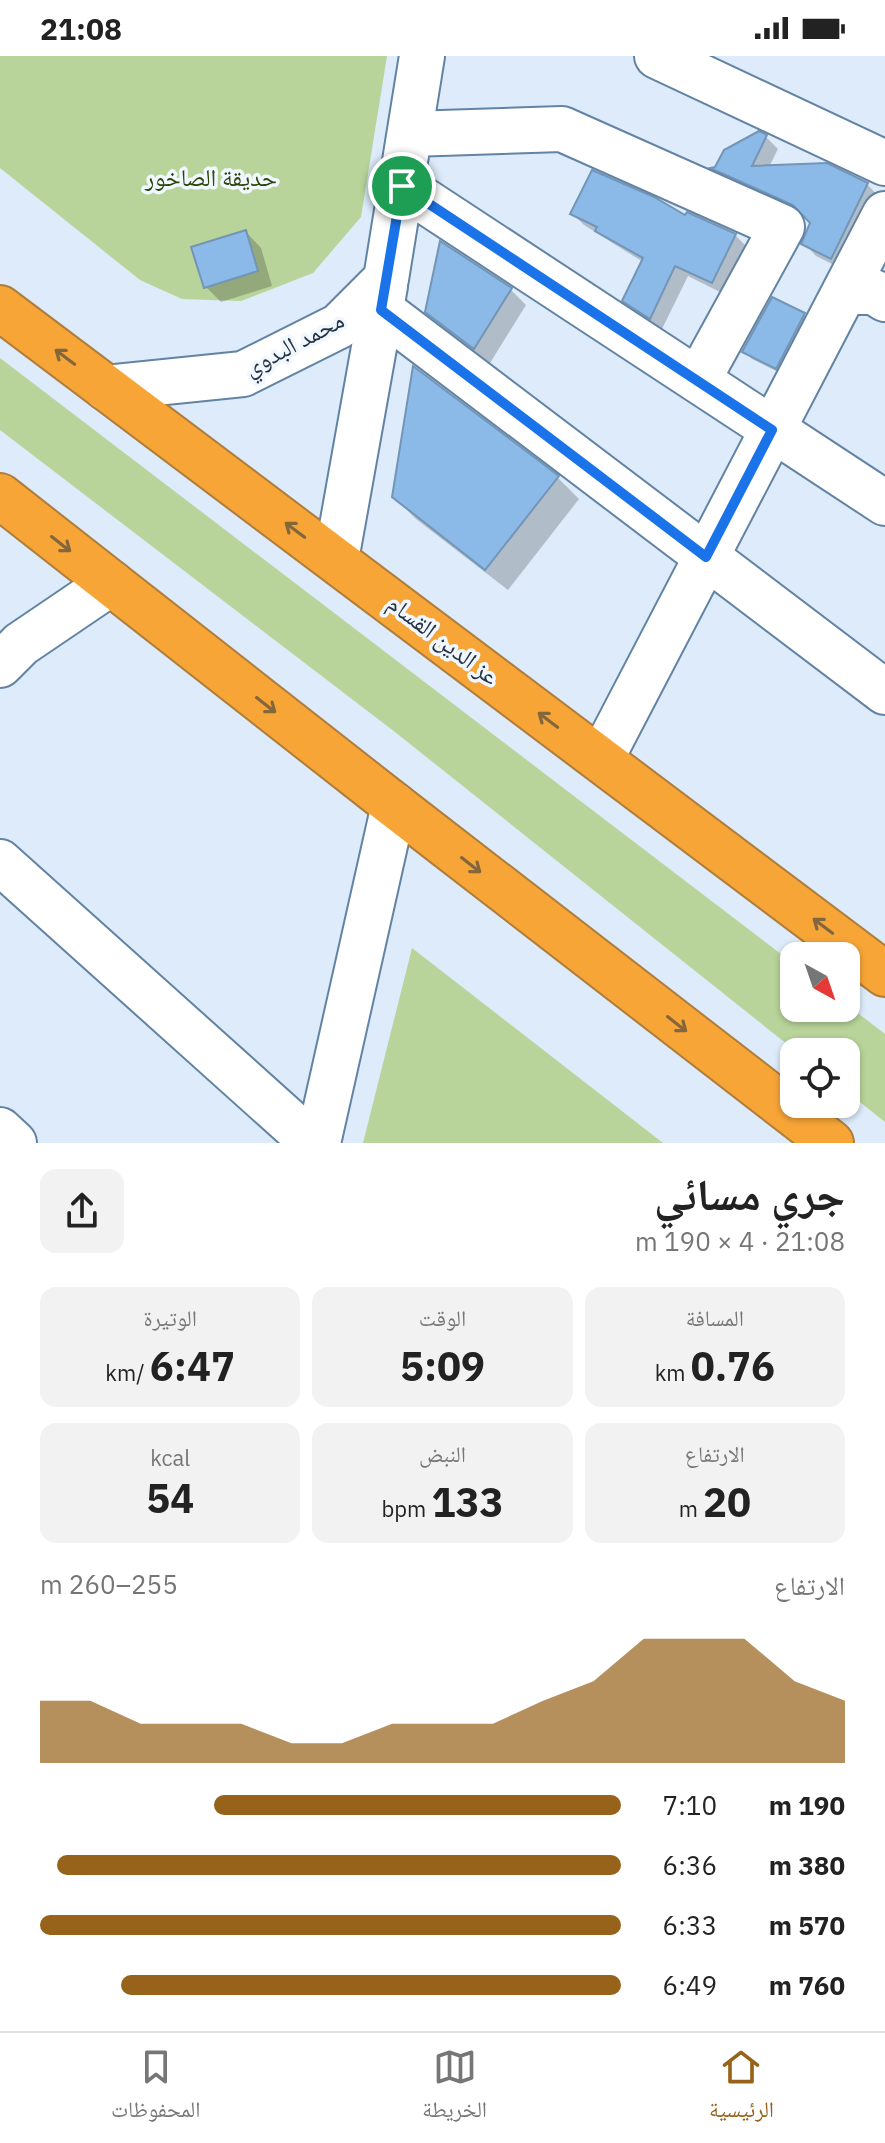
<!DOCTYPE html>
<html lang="ar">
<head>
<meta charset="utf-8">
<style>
	:root { --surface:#fff; --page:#f2f2f2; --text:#222; --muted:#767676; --line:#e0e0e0; --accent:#976219 }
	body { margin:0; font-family:"IBM Plex Sans","Noto Naskh Arabic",sans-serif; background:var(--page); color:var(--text); direction:rtl; height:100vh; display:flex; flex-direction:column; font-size:30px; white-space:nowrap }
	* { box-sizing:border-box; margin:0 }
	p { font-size:26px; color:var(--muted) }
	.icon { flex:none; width:44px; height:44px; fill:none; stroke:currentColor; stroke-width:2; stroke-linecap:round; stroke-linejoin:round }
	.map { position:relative; height:1087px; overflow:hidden; direction:ltr }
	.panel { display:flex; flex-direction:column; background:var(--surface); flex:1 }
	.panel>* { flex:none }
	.needle { width:52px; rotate:140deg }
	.buttons { position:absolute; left:780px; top:886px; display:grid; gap:16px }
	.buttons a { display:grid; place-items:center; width:80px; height:80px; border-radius:16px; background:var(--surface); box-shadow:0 2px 6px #0004; font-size:40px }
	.pin { position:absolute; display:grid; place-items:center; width:68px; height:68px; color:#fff; margin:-34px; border:4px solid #fff; border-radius:50%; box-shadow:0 2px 8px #0007 }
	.round { display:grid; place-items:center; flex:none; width:84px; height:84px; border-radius:16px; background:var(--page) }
	.head { display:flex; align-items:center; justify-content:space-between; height:136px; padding:0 40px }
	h1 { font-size:44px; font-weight:700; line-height:60px }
	.stats { display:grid; grid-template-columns:repeat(3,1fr); gap:12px; height:136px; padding:8px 40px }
	.stats div { display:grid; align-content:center; border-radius:16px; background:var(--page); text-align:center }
	.stats b { font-size:40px; font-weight:700 }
	.stats small { font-size:22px; font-weight:400 }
	.stats p { font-size:22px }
	.chart { height:224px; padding:16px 40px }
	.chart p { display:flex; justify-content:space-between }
	.chart svg { width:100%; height:144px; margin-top:8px; fill:var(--accent); opacity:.7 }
	ul { padding:0 40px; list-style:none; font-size:26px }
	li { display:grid; grid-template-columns:128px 96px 1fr; align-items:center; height:60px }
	li i { height:20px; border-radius:10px; background:var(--accent) }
	.status { display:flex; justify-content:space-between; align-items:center; height:56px; padding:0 40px; background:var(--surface); direction:ltr }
	.status svg { height:22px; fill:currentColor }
	.tabs { display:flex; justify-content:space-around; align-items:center; height:112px; border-top:2px solid var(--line); background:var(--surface); font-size:22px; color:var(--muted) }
	.tabs a { display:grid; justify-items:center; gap:4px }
	.tabs .current { color:var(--accent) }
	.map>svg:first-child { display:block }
	.green { fill:#b8d49a }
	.shadow { fill:#0003 }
	.building { fill:#8bbae9; stroke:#7395b6; stroke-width:2 }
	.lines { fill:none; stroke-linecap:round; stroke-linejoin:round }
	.minor-casing { stroke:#6283a4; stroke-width:48 }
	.highway-casing { stroke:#ae7d3b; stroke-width:48 }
	.minor { stroke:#fff; stroke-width:44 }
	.highway { stroke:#f7a537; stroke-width:44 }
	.oneway { stroke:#84663d }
	.route-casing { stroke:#fff; stroke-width:16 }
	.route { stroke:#1a73e8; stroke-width:10 }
	.labels { text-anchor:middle; stroke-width:7; stroke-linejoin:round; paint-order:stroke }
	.park-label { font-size:24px; fill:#2d4505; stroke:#f0f7ff }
	.street-label { font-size:24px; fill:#253342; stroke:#f0f7ff }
</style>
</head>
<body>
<div class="status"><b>21:08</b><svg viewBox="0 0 49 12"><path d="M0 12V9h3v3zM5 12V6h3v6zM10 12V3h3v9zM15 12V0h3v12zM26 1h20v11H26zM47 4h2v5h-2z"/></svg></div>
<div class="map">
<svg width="885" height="1087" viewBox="0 0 885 1087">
	<rect width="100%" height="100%" fill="#ddebfa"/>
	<path class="green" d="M 0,0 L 387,0 L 361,161 L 313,217 L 241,245 L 182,243 L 140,224 L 0,112 Z
		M 0,302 L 794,908 L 794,952 L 846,952 L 846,948 L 885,978 L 885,1066 L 846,1035 L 846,996 L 797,996 L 395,676 L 0,374 Z
		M 412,892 L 663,1087 L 363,1087 Z"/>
	<path class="shadow" d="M 766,81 L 778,93 L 769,111 L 867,128 L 879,141 L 844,214 L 816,200 L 804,187 L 812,167 L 805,159 L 725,124 L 715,113 Z
		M 572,157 L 686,162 L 735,179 L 747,191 L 724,238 L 688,220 L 662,273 L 637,256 L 625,244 L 643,206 L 584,169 Z
		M 246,176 L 261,192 L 272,230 L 221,246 L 206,231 Z
		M 511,234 L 526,249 L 490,307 L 443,271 L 427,256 Z
		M 804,259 L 811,266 L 784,319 L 752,303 L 744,296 Z
		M 557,421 L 579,443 L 508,534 L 416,463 L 394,441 Z"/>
	<path class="building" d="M 759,75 L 767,79 L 752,110 L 827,107 L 868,127 L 831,203 L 801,188 L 810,167 L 793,149 L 710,112 L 715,111 L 724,94 Z
		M 592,114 L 654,141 L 685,159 L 687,156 L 736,178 L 712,227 L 675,210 L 650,263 L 622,245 L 643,202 L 595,175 L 597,171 L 570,158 Z
		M 246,174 L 258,215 L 204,232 L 191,191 Z
		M 440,185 L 512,232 L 474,293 L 425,256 Z
		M 772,241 L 805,257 L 776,313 L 742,296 Z
		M 413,310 L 559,420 L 485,514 L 392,441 Z"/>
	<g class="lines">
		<g class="minor-casing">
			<path id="minor" d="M 657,0 L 885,107
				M 410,78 L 562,73 L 782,171 L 698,324
				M 402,130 L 885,447
				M 845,236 L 874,236 L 885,243
				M 381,254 L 885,636
				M 106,332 L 243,318 L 339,270 L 386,223 L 422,0
				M 336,504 L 385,230
				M 0,609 L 21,588 L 111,527
				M 601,703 L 885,158
				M 0,806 L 313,1087
				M 0,1074 L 14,1087
				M 318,1087 L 394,749"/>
		</g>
		<g class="highway-casing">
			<path id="highway" d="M 0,252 L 885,918
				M 0,440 L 394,749 L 831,1087"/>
		</g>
		<use href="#minor" class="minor"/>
		<use href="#highway" class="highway"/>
	</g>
	<defs><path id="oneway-shaft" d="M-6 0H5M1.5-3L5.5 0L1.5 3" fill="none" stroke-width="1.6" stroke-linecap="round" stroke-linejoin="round" transform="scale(2)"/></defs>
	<g class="oneway">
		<use href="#oneway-shaft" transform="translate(65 301) rotate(-143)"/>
		<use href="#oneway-shaft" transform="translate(295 474) rotate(-143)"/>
		<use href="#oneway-shaft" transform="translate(61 488) rotate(38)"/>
		<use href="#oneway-shaft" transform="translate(266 649) rotate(38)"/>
		<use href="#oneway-shaft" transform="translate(548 664) rotate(-143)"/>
		<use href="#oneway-shaft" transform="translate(471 809) rotate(38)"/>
		<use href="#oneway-shaft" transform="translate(823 870) rotate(-143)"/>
		<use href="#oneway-shaft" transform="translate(677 968) rotate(38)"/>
	</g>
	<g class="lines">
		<g class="route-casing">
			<path id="route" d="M 402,130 L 772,374 L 706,501 L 381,254 Z"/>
		</g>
		<use href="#route" class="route"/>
	</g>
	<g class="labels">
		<g class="park-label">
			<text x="211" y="130">حديقة الصاخور</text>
		</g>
		<g class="street-label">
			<text transform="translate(294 288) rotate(-28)" y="8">محمد البدوي</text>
			<text transform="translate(443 584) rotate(37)" y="8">عز الدين القسام</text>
		</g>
	</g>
</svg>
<div class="buttons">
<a><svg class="needle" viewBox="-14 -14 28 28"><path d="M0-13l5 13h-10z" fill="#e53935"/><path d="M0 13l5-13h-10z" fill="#767676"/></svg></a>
<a><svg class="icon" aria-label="locate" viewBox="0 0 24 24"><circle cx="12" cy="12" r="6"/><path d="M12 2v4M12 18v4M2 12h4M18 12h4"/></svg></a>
</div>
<div class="pin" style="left:402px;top:130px;background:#1e9e55"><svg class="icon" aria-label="arrive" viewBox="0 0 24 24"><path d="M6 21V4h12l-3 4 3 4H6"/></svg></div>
</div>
<section class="panel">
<div class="head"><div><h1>جري مسائي</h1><p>21:08 · 4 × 190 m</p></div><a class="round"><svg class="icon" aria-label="share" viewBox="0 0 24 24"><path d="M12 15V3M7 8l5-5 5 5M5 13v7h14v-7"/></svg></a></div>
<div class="stats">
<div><p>المسافة</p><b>0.76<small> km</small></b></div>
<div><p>الوقت</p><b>5:09</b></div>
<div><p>الوتيرة</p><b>6:47<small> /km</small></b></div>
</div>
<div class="stats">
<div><p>الارتفاع</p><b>20<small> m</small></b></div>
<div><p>النبض</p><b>133<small> bpm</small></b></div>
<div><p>kcal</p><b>54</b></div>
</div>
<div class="chart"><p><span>الارتفاع</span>255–260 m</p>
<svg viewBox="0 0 160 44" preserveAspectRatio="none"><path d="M0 44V25L10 25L20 32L30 32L40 32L50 38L60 38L70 32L80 32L90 32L100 25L110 19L120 6L130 6L140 6L150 19L160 25V44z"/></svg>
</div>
<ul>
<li><b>190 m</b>7:10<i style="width:70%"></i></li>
<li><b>380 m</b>6:36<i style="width:97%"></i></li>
<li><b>570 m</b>6:33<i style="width:100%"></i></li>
<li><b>760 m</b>6:49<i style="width:86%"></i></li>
</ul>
</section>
<nav class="tabs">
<a class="current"><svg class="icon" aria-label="home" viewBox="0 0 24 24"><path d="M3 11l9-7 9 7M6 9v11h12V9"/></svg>الرئيسية</a>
<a><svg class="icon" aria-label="map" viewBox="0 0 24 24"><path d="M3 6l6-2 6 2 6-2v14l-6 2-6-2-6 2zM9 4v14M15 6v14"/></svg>الخريطة</a>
<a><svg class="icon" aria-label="saved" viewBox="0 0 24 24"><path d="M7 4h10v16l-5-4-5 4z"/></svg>المحفوظات</a>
</nav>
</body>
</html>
